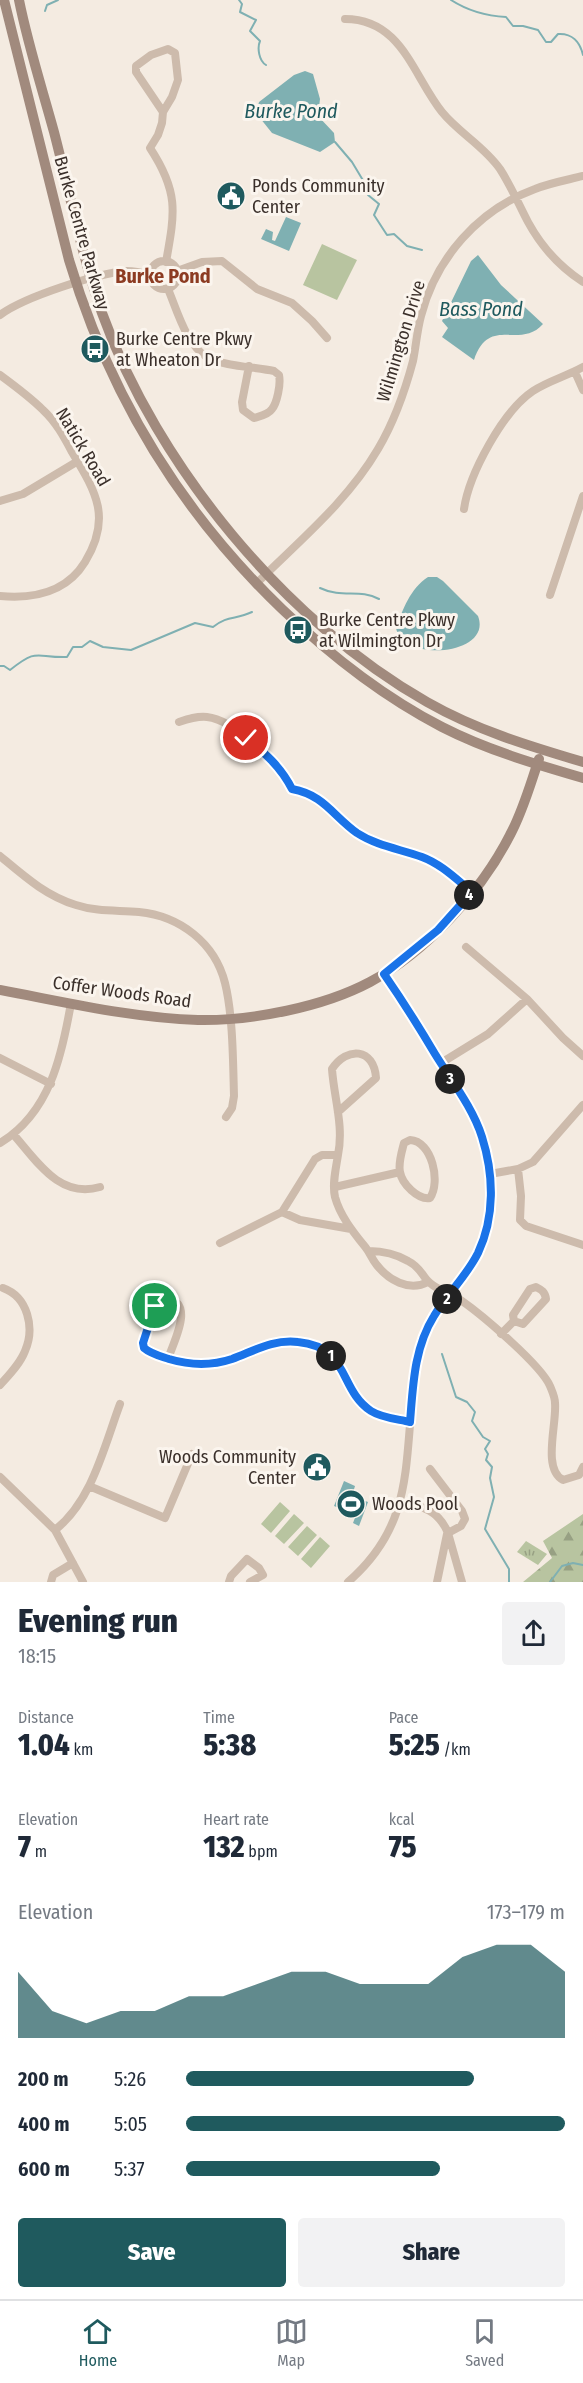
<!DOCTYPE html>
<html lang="en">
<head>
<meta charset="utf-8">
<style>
	:root { --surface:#fff; --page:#f2f2f3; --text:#1f2937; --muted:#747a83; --line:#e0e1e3; --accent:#1f5a5e }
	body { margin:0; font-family:"Fira Sans Condensed",sans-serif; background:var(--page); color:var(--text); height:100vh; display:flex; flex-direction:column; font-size:22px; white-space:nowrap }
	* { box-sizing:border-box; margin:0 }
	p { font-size:20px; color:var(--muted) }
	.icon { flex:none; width:33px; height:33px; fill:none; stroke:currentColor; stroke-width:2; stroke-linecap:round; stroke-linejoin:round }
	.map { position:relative; height:1582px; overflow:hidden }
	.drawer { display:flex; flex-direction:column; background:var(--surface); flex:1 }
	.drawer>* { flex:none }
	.pin { position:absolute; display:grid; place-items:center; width:51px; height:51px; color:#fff; margin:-26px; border:3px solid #fff; border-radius:50%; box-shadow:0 2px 6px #0007 }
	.km { position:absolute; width:30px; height:30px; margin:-15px; border-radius:50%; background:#222; color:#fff; font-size:16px; line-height:30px; text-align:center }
	.round { display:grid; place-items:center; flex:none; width:63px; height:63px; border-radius:6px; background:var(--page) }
	.summary { display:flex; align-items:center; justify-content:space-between; height:102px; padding:0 18px }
	h1 { font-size:33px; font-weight:800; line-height:45px }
	.metrics { display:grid; grid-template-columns:repeat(3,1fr); gap:9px; height:102px; padding:6px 18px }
	.metrics div { display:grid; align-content:center }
	.metrics b { font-size:30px; font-weight:800 }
	.metrics small { font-size:16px; font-weight:400 }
	.metrics p { font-size:16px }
	.chart { height:168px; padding:12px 18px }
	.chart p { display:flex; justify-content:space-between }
	.chart svg { width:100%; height:108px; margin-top:6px; fill:var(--accent); opacity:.7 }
	.cta { display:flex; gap:12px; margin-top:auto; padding:12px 18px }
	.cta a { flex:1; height:69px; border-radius:6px; background:var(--accent); color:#fff; font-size:24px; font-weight:800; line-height:69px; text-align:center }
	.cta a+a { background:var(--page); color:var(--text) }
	ul { padding:0 18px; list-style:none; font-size:20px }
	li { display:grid; grid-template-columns:96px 72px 1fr; align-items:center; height:45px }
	li i { height:15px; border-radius:8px; background:var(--accent) }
	.tab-bar { display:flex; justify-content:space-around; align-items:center; height:84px; border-top:2px solid var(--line); background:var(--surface); font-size:16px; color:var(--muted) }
	.tab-bar a { display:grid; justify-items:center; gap:3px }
	.tab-bar .active { color:var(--accent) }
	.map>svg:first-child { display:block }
	.forest { fill:url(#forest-firs) }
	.park { fill:url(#park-tufts) }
	.garden { fill:#b8c4a0 }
	.water { fill:#7fb0b2 }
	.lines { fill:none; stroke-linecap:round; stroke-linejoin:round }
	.stream { stroke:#7fb0b2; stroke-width:2 }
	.street { stroke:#cdbbac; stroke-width:8 }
	.secondary { stroke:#a18a7d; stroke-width:10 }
	.route-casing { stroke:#fff; stroke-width:12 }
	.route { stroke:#1a73e8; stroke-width:8 }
	.labels { text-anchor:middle; stroke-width:6; stroke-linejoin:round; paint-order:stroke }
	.poi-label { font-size:18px; fill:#3b302b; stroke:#fbf5ee; text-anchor:start }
	.street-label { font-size:18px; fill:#3b302b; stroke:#fbf5ee }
	.water-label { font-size:20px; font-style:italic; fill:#1f5a5e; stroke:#fbf5ee }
	.neighbourhood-label { font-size:20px; font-weight:bold; fill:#8c3b22; stroke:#fbf5ee }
</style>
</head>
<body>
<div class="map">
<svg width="583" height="1582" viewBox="0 0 583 1582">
	<defs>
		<pattern id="forest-firs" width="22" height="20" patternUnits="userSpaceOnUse" patternTransform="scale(1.5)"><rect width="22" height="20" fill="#b8c4a0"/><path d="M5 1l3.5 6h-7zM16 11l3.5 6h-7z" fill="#97a083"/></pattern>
		<pattern id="park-tufts" width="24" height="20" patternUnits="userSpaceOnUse" patternTransform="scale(1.5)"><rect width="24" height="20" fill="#b8c4a0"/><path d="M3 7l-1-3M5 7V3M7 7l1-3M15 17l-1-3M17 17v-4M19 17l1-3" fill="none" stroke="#97a083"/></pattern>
	</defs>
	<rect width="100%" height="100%" fill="#f4ebe1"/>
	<path class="forest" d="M 583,1514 L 583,1582 L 523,1582 L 552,1558 L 543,1541 Z"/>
	<path class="park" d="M 526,1541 L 547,1554 L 538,1565 L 517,1552 Z"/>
	<path class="garden" d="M 322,244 L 357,260 L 337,300 L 303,285 Z
		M 280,1502 L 290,1511 L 271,1533 L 261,1524 Z
		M 294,1514 L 304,1523 L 284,1544 L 275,1536 Z
		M 307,1526 L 317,1535 L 298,1556 L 288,1547 Z
		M 320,1537 L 330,1546 L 311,1568 L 301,1559 Z"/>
	<path class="water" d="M 305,71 L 313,74 L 320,99 L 318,116 L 334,133 L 335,142 L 320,152 L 272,133 L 256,113 L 259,102 L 294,75 Z
		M 286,217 L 301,223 L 289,251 L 261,239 L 266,229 L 273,232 L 272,240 L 275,241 Z
		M 478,255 L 501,285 L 543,324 C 520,350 489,315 474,360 L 442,337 L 448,328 L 442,321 L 471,261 Z
		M 428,577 L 437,577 L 443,581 L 478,616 C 493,655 403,663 396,628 C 403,609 410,589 428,577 Z
		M 344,1481 L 355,1486 L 352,1496 L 368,1502 L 359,1526 L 353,1523 L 356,1515 L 334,1506 Z"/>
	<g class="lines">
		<path class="stream" d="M 239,0 L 242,4 L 240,12 L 256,20 L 250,31 L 260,41 C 257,48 259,61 266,65
			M 451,0 C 468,11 486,16 506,17 L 513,26 L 523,26 L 538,30 L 546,42 L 551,42 L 558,34 C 572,33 580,42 583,55
			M 45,11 L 47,5 L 58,0
			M 335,142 L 352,162 L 364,182 L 368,195 L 379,204 L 374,215 L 387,235 L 394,234 L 407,246 L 422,250
			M 320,588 C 343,599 359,588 379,599
			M 0,666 L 4,666 L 10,670 C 39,647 35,658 67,657 L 73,647 L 82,647 L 90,641 L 103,647 L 131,650 L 195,623 L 213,627 C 228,615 235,620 252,612
			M 442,1354 L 456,1397 L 467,1402 L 475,1412 L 472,1421 L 483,1437 L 490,1441 L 485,1449 L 488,1454 L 486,1460 L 492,1467 L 490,1478 L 494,1497 L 485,1529 L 509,1569 L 509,1582
			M 550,1582 L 562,1566 L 573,1563 L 583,1565"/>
		<path class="street" d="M 345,19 C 402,19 413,76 442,112 C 459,133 484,146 500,169 C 511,186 519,205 528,222 C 541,246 560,267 583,282
			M 163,112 L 136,72 L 136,66 L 151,55 L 168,49 L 175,53 L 178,80 L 172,97 L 163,112 L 162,123 L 158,135 L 150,148 C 179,192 175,212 166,262
			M150 275a14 14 0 1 1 28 0a14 14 0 1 1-28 0Z
			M 177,271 L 202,262 L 222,261 L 257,289 L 292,303 L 312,321 L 327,338
			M 168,289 C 177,310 186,345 208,358 C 224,366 255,367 274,371 L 279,375 C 281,384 277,403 272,409 C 268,415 260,416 254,418 L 243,410 L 242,402 L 249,366
			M 0,315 C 24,297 98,273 127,271 C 135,271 143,273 150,275
			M 575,372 L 583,390
			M 0,375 C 15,386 30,397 43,410 C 56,422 64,437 72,452 C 96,492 112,518 85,562 C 66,593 33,599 0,596
			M 0,501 L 23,494 L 78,461
			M 464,509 C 469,474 503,411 533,391 C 548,381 567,376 583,367
			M 256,584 C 299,541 347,502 378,449 C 394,422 405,391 413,361 C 416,346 417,331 421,316 C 436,258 478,210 535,189 C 550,183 567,180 583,176
			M 550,595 L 583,496
			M 179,722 C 188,719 197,716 207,717 C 235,720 280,765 292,789 C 324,795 331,815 357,833 C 377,846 400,849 422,857 C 441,864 457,879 472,892
			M 0,856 C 24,876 46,896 76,905 C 97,912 118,910 139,912 C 180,916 215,943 225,983 C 233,1015 233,1062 234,1096 L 232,1108 L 226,1117
			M 466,947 L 527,999 L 563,1038 L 583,1056
			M 0,1058 L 51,1084
			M 441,1063 L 488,1034 L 527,999
			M 13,1134 C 37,1161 59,1199 100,1187
			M 410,1140 C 432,1141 441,1182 430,1198 C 418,1200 402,1184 400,1172 C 398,1163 402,1151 404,1143 Z
			M 0,1143 C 50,1113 62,1055 71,1003
			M 338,1155 C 344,1126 334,1098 332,1069 C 347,1046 374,1048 376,1078 L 338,1112
			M 518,1169 L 521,1196 L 520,1220 L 526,1226 L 583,1245
			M 490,1174 L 518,1169 L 533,1162 L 583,1105
			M 335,1187 L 400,1172
			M 282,1212 L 315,1159 L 322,1155 L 338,1155 C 336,1168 332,1184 335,1197 C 340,1216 354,1233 366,1248 C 370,1253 372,1259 376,1264 C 388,1280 409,1292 428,1282
			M 220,1243 L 282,1212 L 300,1220 L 351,1229
			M 369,1251 C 383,1251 396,1254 408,1261 C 422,1268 422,1277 430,1283 C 439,1291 452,1294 462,1301 C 482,1315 541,1365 550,1386 C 552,1391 555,1397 555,1403 C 557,1424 542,1469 563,1480 L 579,1475 L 583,1467
			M 501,1334 L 514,1321 L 513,1315 L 530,1289 L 536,1287 C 542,1290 545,1292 546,1299 L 523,1324 L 514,1321
			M 168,1359 C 174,1340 196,1302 165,1298 C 152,1306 142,1333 144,1348 C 151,1354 160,1356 169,1359 C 190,1365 211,1366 232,1359 C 254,1351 273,1339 298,1342 C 350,1347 338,1389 371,1411 C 382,1418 397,1419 410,1422
			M 0,1385 C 9,1375 20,1364 25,1351 C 35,1328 28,1297 3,1288
			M 0,1477 L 55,1530 L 83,1582
			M 89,1486 L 165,1518 L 192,1454
			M 401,1502 C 423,1506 439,1511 448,1533 L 461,1526 L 465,1519 L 462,1511 L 430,1469
			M 55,1530 C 92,1501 104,1447 120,1404
			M 448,1533 L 462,1582
			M 51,1582 L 53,1575 L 73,1563
			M 229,1582 L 231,1576 L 247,1559 L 259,1568 L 263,1575 L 250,1582
			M 348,1582 C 409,1529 405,1475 412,1401 C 414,1382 415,1364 420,1347 C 436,1297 479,1274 489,1216 C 495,1182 486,1145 472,1115 L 384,974
			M 437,1582 L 447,1534"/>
		<path class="secondary" d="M 4,0 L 69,260 C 109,394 181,512 282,609 C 331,656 382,696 442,727 C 487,750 535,764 583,778
			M 19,0 C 28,45 42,88 54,132 C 70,193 81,254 102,313 C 157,466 286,622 427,702 C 476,730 529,746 583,762
			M 0,990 C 65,1002 132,1018 198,1020 C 252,1021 323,1007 370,982 C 426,952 481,892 510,835 C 523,811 530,785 539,759"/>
	</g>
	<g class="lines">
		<g class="route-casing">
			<path id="route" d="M 155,1306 L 143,1343 L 144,1348 C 151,1354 160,1356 169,1359 C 189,1365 211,1366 232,1359 C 254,1351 273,1339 298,1342 C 350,1347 338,1389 371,1411 C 382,1418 397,1419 410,1422 C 413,1386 414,1348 434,1316 C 447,1294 466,1277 478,1253 C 495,1217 494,1175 482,1137 C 473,1108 451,1080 435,1054 C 419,1027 402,1000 384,974 L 438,930 L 472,892 C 456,879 441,864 422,857 C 400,849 377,846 357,833 C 332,815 324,795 292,789 C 281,767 265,753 246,738"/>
		</g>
		<use href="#route" class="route"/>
	</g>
	<defs>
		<g id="civic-disc" transform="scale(1.5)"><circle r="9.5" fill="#1f5a5e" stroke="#fbf5ee"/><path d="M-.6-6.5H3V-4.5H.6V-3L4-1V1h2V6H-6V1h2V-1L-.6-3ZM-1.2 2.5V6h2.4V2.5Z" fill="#fff"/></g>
		<g id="bus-disc" transform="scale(1.5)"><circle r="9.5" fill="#1f5a5e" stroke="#fbf5ee"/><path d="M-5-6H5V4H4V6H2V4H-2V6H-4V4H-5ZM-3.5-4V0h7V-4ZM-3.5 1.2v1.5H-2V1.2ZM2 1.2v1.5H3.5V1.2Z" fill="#fff"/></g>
		<g id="stadium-disc" transform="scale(1.5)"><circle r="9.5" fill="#1f5a5e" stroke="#fbf5ee"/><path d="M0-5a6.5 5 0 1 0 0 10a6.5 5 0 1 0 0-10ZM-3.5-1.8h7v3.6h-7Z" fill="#fff"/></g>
	</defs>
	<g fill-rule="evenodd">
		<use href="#civic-disc" x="231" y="196"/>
		<use href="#bus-disc" x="95" y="349"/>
		<use href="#bus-disc" x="298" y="630"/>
		<use href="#civic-disc" x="317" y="1467"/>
		<use href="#stadium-disc" x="351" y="1504"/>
	</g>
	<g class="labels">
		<g class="poi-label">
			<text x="252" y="192">Ponds Community<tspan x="252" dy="21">Center</tspan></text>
			<text x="116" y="345">Burke Centre Pkwy<tspan x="116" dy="21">at Wheaton Dr</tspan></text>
			<text x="319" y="626">Burke Centre Pkwy<tspan x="319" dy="21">at Wilmington Dr</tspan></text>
			<text x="296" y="1463" text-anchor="end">Woods Community<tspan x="296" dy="21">Center</tspan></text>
			<text x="372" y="1510">Woods Pool</text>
		</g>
		<g class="street-label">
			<text transform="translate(82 233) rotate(74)" y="6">Burke Centre Parkway</text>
			<text transform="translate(401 341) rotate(-73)" y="6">Wilmington Drive</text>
			<text transform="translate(83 447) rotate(59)" y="6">Natick Road</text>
			<text transform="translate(122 992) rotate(8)" y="6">Coffer Woods Road</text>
		</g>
		<g class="water-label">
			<text x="291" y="118">Burke Pond</text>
			<text x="481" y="316">Bass Pond</text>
		</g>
		<g class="neighbourhood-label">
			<text x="163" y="283">Burke Pond</text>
		</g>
	</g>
</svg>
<div class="pin" style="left:155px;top:1306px;background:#1e9e55"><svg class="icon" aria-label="arrive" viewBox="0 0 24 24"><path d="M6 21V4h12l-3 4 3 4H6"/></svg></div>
<div class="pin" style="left:246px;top:738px;background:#d93025"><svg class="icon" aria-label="check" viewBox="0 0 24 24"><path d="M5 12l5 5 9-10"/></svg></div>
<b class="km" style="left:331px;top:1356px">1</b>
<b class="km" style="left:447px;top:1299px">2</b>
<b class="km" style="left:450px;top:1079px">3</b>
<b class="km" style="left:469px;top:895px">4</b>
</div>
<section class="drawer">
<div class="summary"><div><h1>Evening run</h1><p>18:15</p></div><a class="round"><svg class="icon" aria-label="share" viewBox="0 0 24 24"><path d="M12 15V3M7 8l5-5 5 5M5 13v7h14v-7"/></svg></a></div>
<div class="metrics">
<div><p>Distance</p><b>1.04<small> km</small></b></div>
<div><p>Time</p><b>5:38</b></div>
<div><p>Pace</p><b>5:25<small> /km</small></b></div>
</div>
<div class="metrics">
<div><p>Elevation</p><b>7<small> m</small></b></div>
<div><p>Heart rate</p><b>132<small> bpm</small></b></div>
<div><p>kcal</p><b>75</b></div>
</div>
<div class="chart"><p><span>Elevation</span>173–179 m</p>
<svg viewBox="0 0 160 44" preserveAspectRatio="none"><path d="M0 44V17L10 33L20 38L30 33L40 33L50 27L60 27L70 22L80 17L90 17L100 22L110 22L120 22L130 11L140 6L150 6L160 17V44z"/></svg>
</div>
<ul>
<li><b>200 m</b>5:26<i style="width:76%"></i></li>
<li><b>400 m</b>5:05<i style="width:100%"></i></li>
<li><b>600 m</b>5:37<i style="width:67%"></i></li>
</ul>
<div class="cta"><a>Save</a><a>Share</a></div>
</section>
<nav class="tab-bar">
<a class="active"><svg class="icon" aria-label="home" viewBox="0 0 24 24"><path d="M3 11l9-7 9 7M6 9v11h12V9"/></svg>Home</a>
<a><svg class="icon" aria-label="map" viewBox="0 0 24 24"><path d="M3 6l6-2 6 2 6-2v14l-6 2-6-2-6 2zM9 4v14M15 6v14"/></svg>Map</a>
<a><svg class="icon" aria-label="saved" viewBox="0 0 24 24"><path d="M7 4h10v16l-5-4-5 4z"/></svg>Saved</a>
</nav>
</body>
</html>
